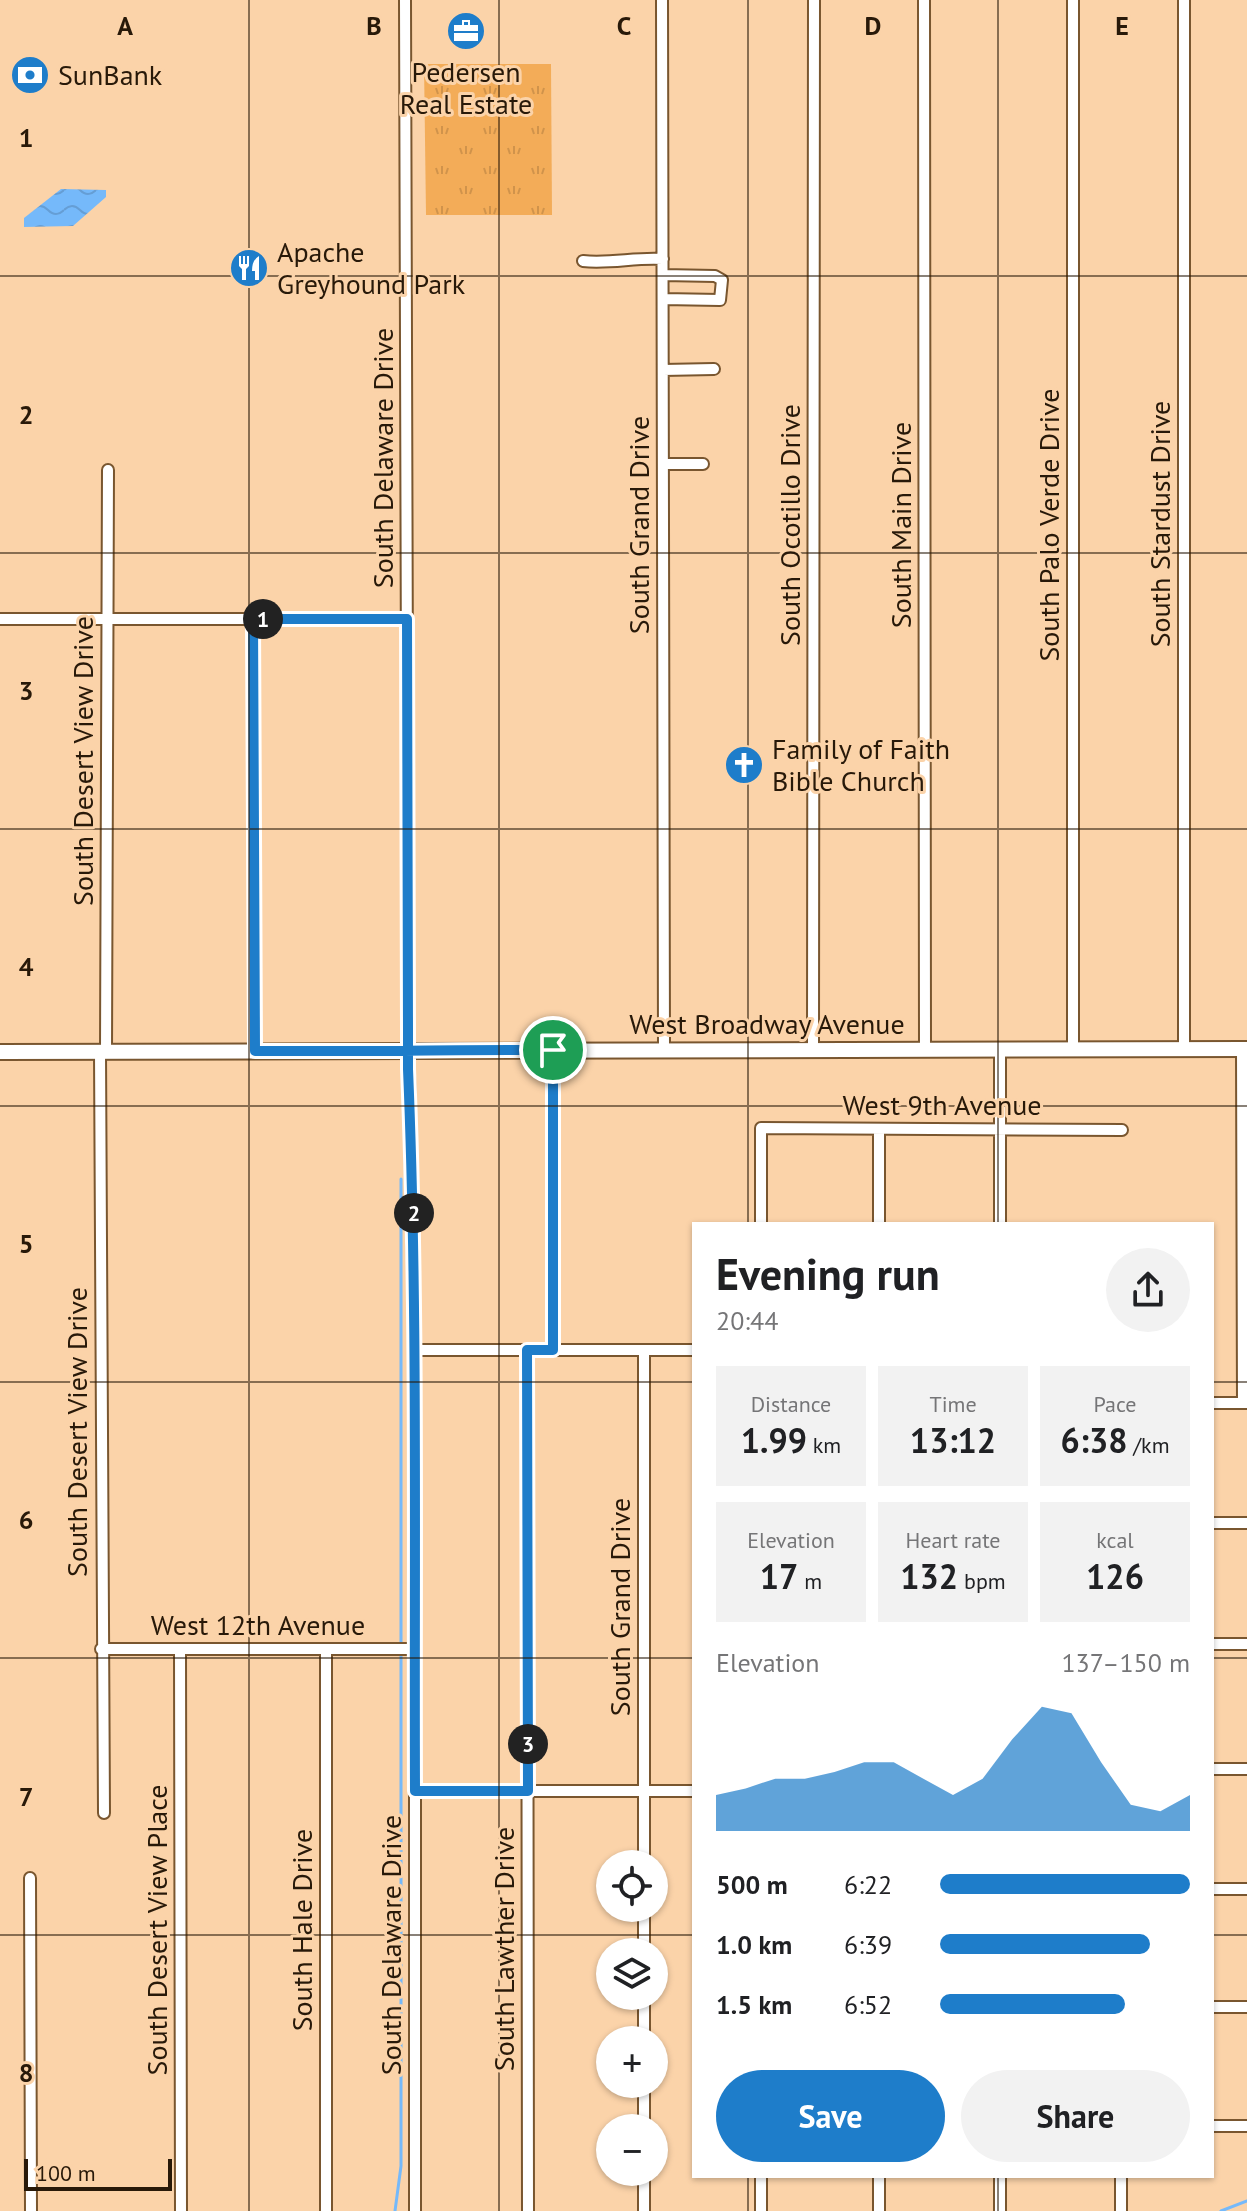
<!DOCTYPE html>
<html lang="en">
<head>
<meta charset="utf-8">
<style>
	:root { --surface:#fff; --page:#f2f2f2; --text:#202124; --muted:#757577; --accent:#1e7dca }
	body { margin:0; font-family:"PT Sans",sans-serif; background:var(--page); color:var(--text); height:100vh; display:flex; flex-direction:column; font-size:30px; white-space:nowrap }
	* { box-sizing:border-box; margin:0 }
	p { font-size:26px; color:var(--muted) }
	.icon { flex:none; width:44px; height:44px; fill:none; stroke:currentColor; stroke-width:2; stroke-linecap:round; stroke-linejoin:round }
	.map { position:relative; flex:1; overflow:hidden }
	.sheet { position:absolute; left:692px; top:1222px; width:522px; height:956px; display:flex; flex-direction:column; background:var(--surface); border-radius:0px; box-shadow:0 2px 6px #0004 }
	.sheet>* { flex:none }
	.tools { position:absolute; left:596px; top:1850px; display:grid; gap:16px }
	.tools a { display:grid; place-items:center; width:72px; height:72px; border-radius:50%; background:var(--surface); box-shadow:0 2px 6px #0004; font-size:40px }
	.scale { position:absolute; left:24px; bottom:20px; width:148px; box-sizing:border-box; padding-left:8px; border:4px solid #281909; border-top:0; font-size:22px; line-height:28px; white-space:nowrap; color:#281909; -webkit-text-stroke:6px #fbd3a9; paint-order:stroke }
	.pin { position:absolute; display:grid; place-items:center; width:68px; height:68px; color:#fff; margin:-34px; border:4px solid #fff; border-radius:50%; box-shadow:0 2px 8px #0007 }
	.km { position:absolute; width:40px; height:40px; margin:-20px; border-radius:50%; background:#222; color:#fff; font-size:22px; line-height:40px; text-align:center }
	.round { display:grid; place-items:center; flex:none; width:84px; height:84px; border-radius:42px; background:var(--page) }
	.summary { display:flex; align-items:center; justify-content:space-between; height:136px; padding:0 24px }
	h1 { font-size:44px; font-weight:600; line-height:60px }
	.metrics { display:grid; grid-template-columns:repeat(3,1fr); gap:12px; height:136px; padding:8px 24px }
	.metrics div { display:grid; align-content:center; border-radius:0px; background:var(--page); text-align:center }
	.metrics b { font-size:34px; font-weight:600 }
	.metrics small { font-size:22px; font-weight:400 }
	.metrics p { font-size:22px }
	.chart { height:224px; padding:16px 24px }
	.chart p { display:flex; justify-content:space-between }
	.chart svg { width:100%; height:144px; margin-top:8px; fill:var(--accent); opacity:.7 }
	.cta { display:flex; gap:16px; margin-top:auto; padding:16px 24px }
	.cta a { flex:1; height:92px; border-radius:48px; background:var(--accent); color:#fff; font-size:32px; font-weight:600; line-height:92px; text-align:center }
	.cta a+a { background:var(--page); color:var(--text) }
	ul { padding:0 24px; list-style:none; font-size:26px }
	li { display:grid; grid-template-columns:128px 96px 1fr; align-items:center; height:60px }
	li i { height:20px; border-radius:10px; background:var(--accent) }
	.map>svg:first-child { display:block }
	.grass { fill:url(#grass-tufts) }
	.water { fill:url(#water-waves) }
	.lines { fill:none; stroke-linecap:round; stroke-linejoin:round }
	.stream { stroke:#75b9fa; stroke-width:3 }
	.street-casing { stroke:#79562f; stroke-width:14 }
	.secondary-casing { stroke:#79562f; stroke-width:18 }
	.street { stroke:#fff; stroke-width:10 }
	.secondary { stroke:#fff; stroke-width:14 }
	.route-casing { stroke:#fff; stroke-width:16 }
	.route { stroke:#1e7dca; stroke-width:10 }
	.grid { fill:none; stroke:#281909; stroke-width:2; stroke-opacity:0.55 }
	.labels { text-anchor:middle; stroke-width:6; stroke-linejoin:round; paint-order:stroke }
	.poi-label { font-size:28px; fill:#281909; stroke:#fbd3a9; text-anchor:start }
	.street-label { font-size:28px; fill:#281909; stroke:#fbd3a9 }
	.grid-label { font-size:26px; text-anchor:middle; font-weight:bold; fill:#281909; stroke:#fbd3a9; stroke-width:6; stroke-linejoin:round; paint-order:stroke }
</style>
</head>
<body>
<div class="map">
<svg width="1247" height="2211" viewBox="0 0 1247 2211">
	<defs>
		<pattern id="grass-tufts" width="24" height="20" patternUnits="userSpaceOnUse" patternTransform="scale(2)"><rect width="24" height="20" fill="#f3ac58"/><path d="M3 7l-1-3M5 7V3M7 7l1-3M15 17l-1-3M17 17v-4M19 17l1-3" fill="none" stroke="#d0934b"/></pattern>
		<pattern id="water-waves" width="16" height="10" patternUnits="userSpaceOnUse" patternTransform="scale(2)"><rect width="16" height="10" fill="#75b9fa"/><path d="M0 5q4-4 8 0t8 0" fill="none" stroke="#659ed5"/></pattern>
	</defs>
	<rect width="100%" height="100%" fill="#fbd3a9"/>
	<path class="grass" d="M 424,64 L 551,64 L 552,215 L 426,215 Z"/>
	<path class="water" d="M 61,189 L 106,190 L 106,197 L 73,226 L 24,227 L 24,218 Z"/>
	<g class="lines">
		<path class="stream" d="M 395,2211 L 401,2166 L 401,1179
			M 1221,2211 L 1247,2201"/>
		<g class="street-casing">
			<path id="street" d="M 405,0 L 408,1030 L 415,1350 L 415,2211
				M 662,0 L 664,1050
				M 924,0 L 925,1050
				M 1073,0 L 1073,1049
				M 583,261 C 610,264 636,257 663,259
				M 663,299 L 720,300 L 722,280 L 715,276 L 663,275
				M 663,370 L 714,369
				M 663,464 L 703,464
				M 0,619 L 407,619
				M 253,619 L 255,1051
				M 1000,1049 L 1000,1224
				M 1184,1049 L 1184,0
				M 1242,1049 L 1243,1403
				M 553,1050 L 553,1350
				M 813,1050 L 814,0
				M 100,1052 L 104,1813
				M 106,1052 L 108,470
				M 879,1129 L 879,1224
				M 761,1224 L 761,1128 L 1122,1130
				M 415,1350 L 694,1350
				M 527,1350 L 528,2211
				M 644,1350 L 644,1864
				M 1212,1403 L 1247,1403
				M 1212,1523 L 1247,1523
				M 1212,1644 L 1247,1644
				M 101,1649 L 414,1649
				M 180,1649 L 181,2211
				M 1212,1769 L 1247,1769
				M 415,1791 L 694,1791
				M 30,1878 L 31,2211
				M 1212,1889 L 1247,1889
				M 644,1908 L 644,1952
				M 644,1996 L 644,2040
				M 1212,2007 L 1247,2007
				M 644,2084 L 644,2128
				M 1212,2126 L 1247,2126
				M 644,2172 L 644,2211
				M 879,2176 L 879,2211
				M 326,2211 L 326,1649
				M 761,2211 L 761,2176
				M 1000,2211 L 1000,2176
				M 1121,2211 L 1121,2176"/>
		</g>
		<g class="secondary-casing">
			<path id="secondary" d="M 0,1052 L 1247,1049"/>
		</g>
		<use href="#street" class="street"/>
		<use href="#secondary" class="secondary"/>
	</g>
	<g class="lines">
		<g class="route-casing">
			<path id="route" d="M 553,1050 C 499,1050 446,1050 392,1051 L 255,1051 L 253,619 L 407,619 L 408,1030 L 408,1069 C 418,1310 414,1551 415,1791 L 528,1791 L 527,1350 L 553,1350 L 553,1050"/>
		</g>
		<use href="#route" class="route"/>
	</g>
	<path class="grid" d="M 249,0 L 249,2211M 499,0 L 499,2211M 748,0 L 748,1224M 998,0 L 998,1224M 0,276 L 1247,276M 0,553 L 1247,553M 0,829 L 1247,829M 0,1106 L 1247,1106M 0,1382 L 694,1382M 1212,1382 L 1247,1382M 0,1658 L 694,1658M 1212,1658 L 1247,1658M 0,1935 L 694,1935M 1212,1935 L 1247,1935M 748,2176 L 748,2211M 998,2176 L 998,2211"/>
	<defs>
		<g id="office-disc" transform="scale(2)"><circle r="9.5" fill="#1e7dca" stroke="#fbd3a9"/><path d="M-6-3h4V-5.5h4V-3h4V5H-6ZM-1-4.5V-3h2v-1.5ZM-6 0V1H6V0Z" fill="#fff"/></g>
		<g id="bank-disc" transform="scale(2)"><circle r="9.5" fill="#1e7dca" stroke="#fbd3a9"/><path d="M-6-4H6V4H-6ZM0-2.3a2.3 2.3 0 1 0 0 4.6a2.3 2.3 0 1 0 0-4.6Z" fill="#fff"/></g>
		<g id="restaurant-disc" transform="scale(2)"><circle r="9.5" fill="#1e7dca" stroke="#fbd3a9"/><path d="M-5-6h1v4h1v-4h1v4h1v-4h1v5L-1.5 .5V6h-2V.5L-5-1ZM5-6V6H3V1.5H1.5Q1.5-4 5-6Z" fill="#fff"/></g>
		<g id="church-disc" transform="scale(2)"><circle r="9.5" fill="#1e7dca" stroke="#fbd3a9"/><path d="M-1.2-6h2.4v3.5h3.3v2.4h-3.3V6h-2.4V-.1h-3.3v-2.4h3.3Z" fill="#fff"/></g>
	</defs>
	<g fill-rule="evenodd">
		<use href="#office-disc" x="466" y="31"/>
		<use href="#bank-disc" x="30" y="75"/>
		<use href="#restaurant-disc" x="249" y="268"/>
		<use href="#church-disc" x="744" y="765"/>
	</g>
	<g class="labels">
		<g class="poi-label">
			<text x="466" y="82" text-anchor="middle">Pedersen<tspan x="466" dy="32">Real Estate</tspan></text>
			<text x="58" y="85">SunBank</text>
			<text x="277" y="262">Apache<tspan x="277" dy="32">Greyhound Park</tspan></text>
			<text x="772" y="759">Family of Faith<tspan x="772" dy="32">Bible Church</tspan></text>
		</g>
		<g class="street-label">
			<text transform="translate(383 458) rotate(-90)" y="10">South Delaware Drive</text>
			<text transform="translate(1160 524) rotate(-90)" y="10">South Stardust Drive</text>
			<text transform="translate(639 525) rotate(-90)" y="10">South Grand Drive</text>
			<text transform="translate(790 525) rotate(-90)" y="10">South Ocotillo Drive</text>
			<text transform="translate(901 525) rotate(-90)" y="10">South Main Drive</text>
			<text transform="translate(1049 525) rotate(-90)" y="10">South Palo Verde Drive</text>
			<text transform="translate(83 761) rotate(-90)" y="10">South Desert View Drive</text>
			<text x="767" y="1034">West Broadway Avenue</text>
			<text x="942" y="1115">West 9th Avenue</text>
			<text transform="translate(77 1432) rotate(-90)" y="10">South Desert View Drive</text>
			<text transform="translate(620 1607) rotate(-90)" y="10">South Grand Drive</text>
			<text x="258" y="1635">West 12th Avenue</text>
			<text transform="translate(157 1930) rotate(-90)" y="10">South Desert View Place</text>
			<text transform="translate(302 1930) rotate(-90)" y="10">South Hale Drive</text>
			<text transform="translate(391 1945) rotate(-90)" y="10">South Delaware Drive</text>
			<text transform="translate(504 1949) rotate(-90)" y="10">South Lawther Drive</text>
		</g>
	</g>
	<g class="grid-label">
		<text x="125" y="35">A</text>
		<text x="374" y="35">B</text>
		<text x="624" y="35">C</text>
		<text x="873" y="35">D</text>
		<text x="1122" y="35">E</text>
		<text x="26" y="147">1</text>
		<text x="26" y="424">2</text>
		<text x="26" y="700">3</text>
		<text x="26" y="976">4</text>
		<text x="26" y="1253">5</text>
		<text x="26" y="1529">6</text>
		<text x="26" y="1806">7</text>
		<text x="26" y="2082">8</text>
	</g>
</svg>
<div class="tools">
<a><svg class="icon" aria-label="locate" viewBox="0 0 24 24"><circle cx="12" cy="12" r="6"/><path d="M12 2v4M12 18v4M2 12h4M18 12h4"/></svg></a>
<a><svg class="icon" aria-label="layers" viewBox="0 0 24 24"><path d="M12 4l9 5-9 5-9-5zM3 14l9 5 9-5"/></svg></a>
<a>+</a>
<a>−</a>
</div>
<div class="scale">100 m</div>
<div class="pin" style="left:553px;top:1050px;background:#1e9e55"><svg class="icon" aria-label="arrive" viewBox="0 0 24 24"><path d="M6 21V4h12l-3 4 3 4H6"/></svg></div>
<b class="km" style="left:263px;top:619px">1</b>
<b class="km" style="left:414px;top:1213px">2</b>
<b class="km" style="left:528px;top:1744px">3</b>
<section class="sheet">
<div class="summary"><div><h1>Evening run</h1><p>20:44</p></div><a class="round"><svg class="icon" aria-label="share" viewBox="0 0 24 24"><path d="M12 15V3M7 8l5-5 5 5M5 13v7h14v-7"/></svg></a></div>
<div class="metrics">
<div><p>Distance</p><b>1.99<small> km</small></b></div>
<div><p>Time</p><b>13:12</b></div>
<div><p>Pace</p><b>6:38<small> /km</small></b></div>
</div>
<div class="metrics">
<div><p>Elevation</p><b>17<small> m</small></b></div>
<div><p>Heart rate</p><b>132<small> bpm</small></b></div>
<div><p>kcal</p><b>126</b></div>
</div>
<div class="chart"><p><span>Elevation</span>137–150 m</p>
<svg viewBox="0 0 160 44" preserveAspectRatio="none"><path d="M0 44V33L10 31L20 28L30 28L40 26L50 23L60 23L70 28L80 33L90 28L100 16L110 6L120 8L130 23L140 36L150 38L160 33V44z"/></svg>
</div>
<ul>
<li><b>500 m</b>6:22<i style="width:100%"></i></li>
<li><b>1.0 km</b>6:39<i style="width:84%"></i></li>
<li><b>1.5 km</b>6:52<i style="width:74%"></i></li>
</ul>
<div class="cta"><a>Save</a><a>Share</a></div>
</section>
</div>
</body>
</html>
